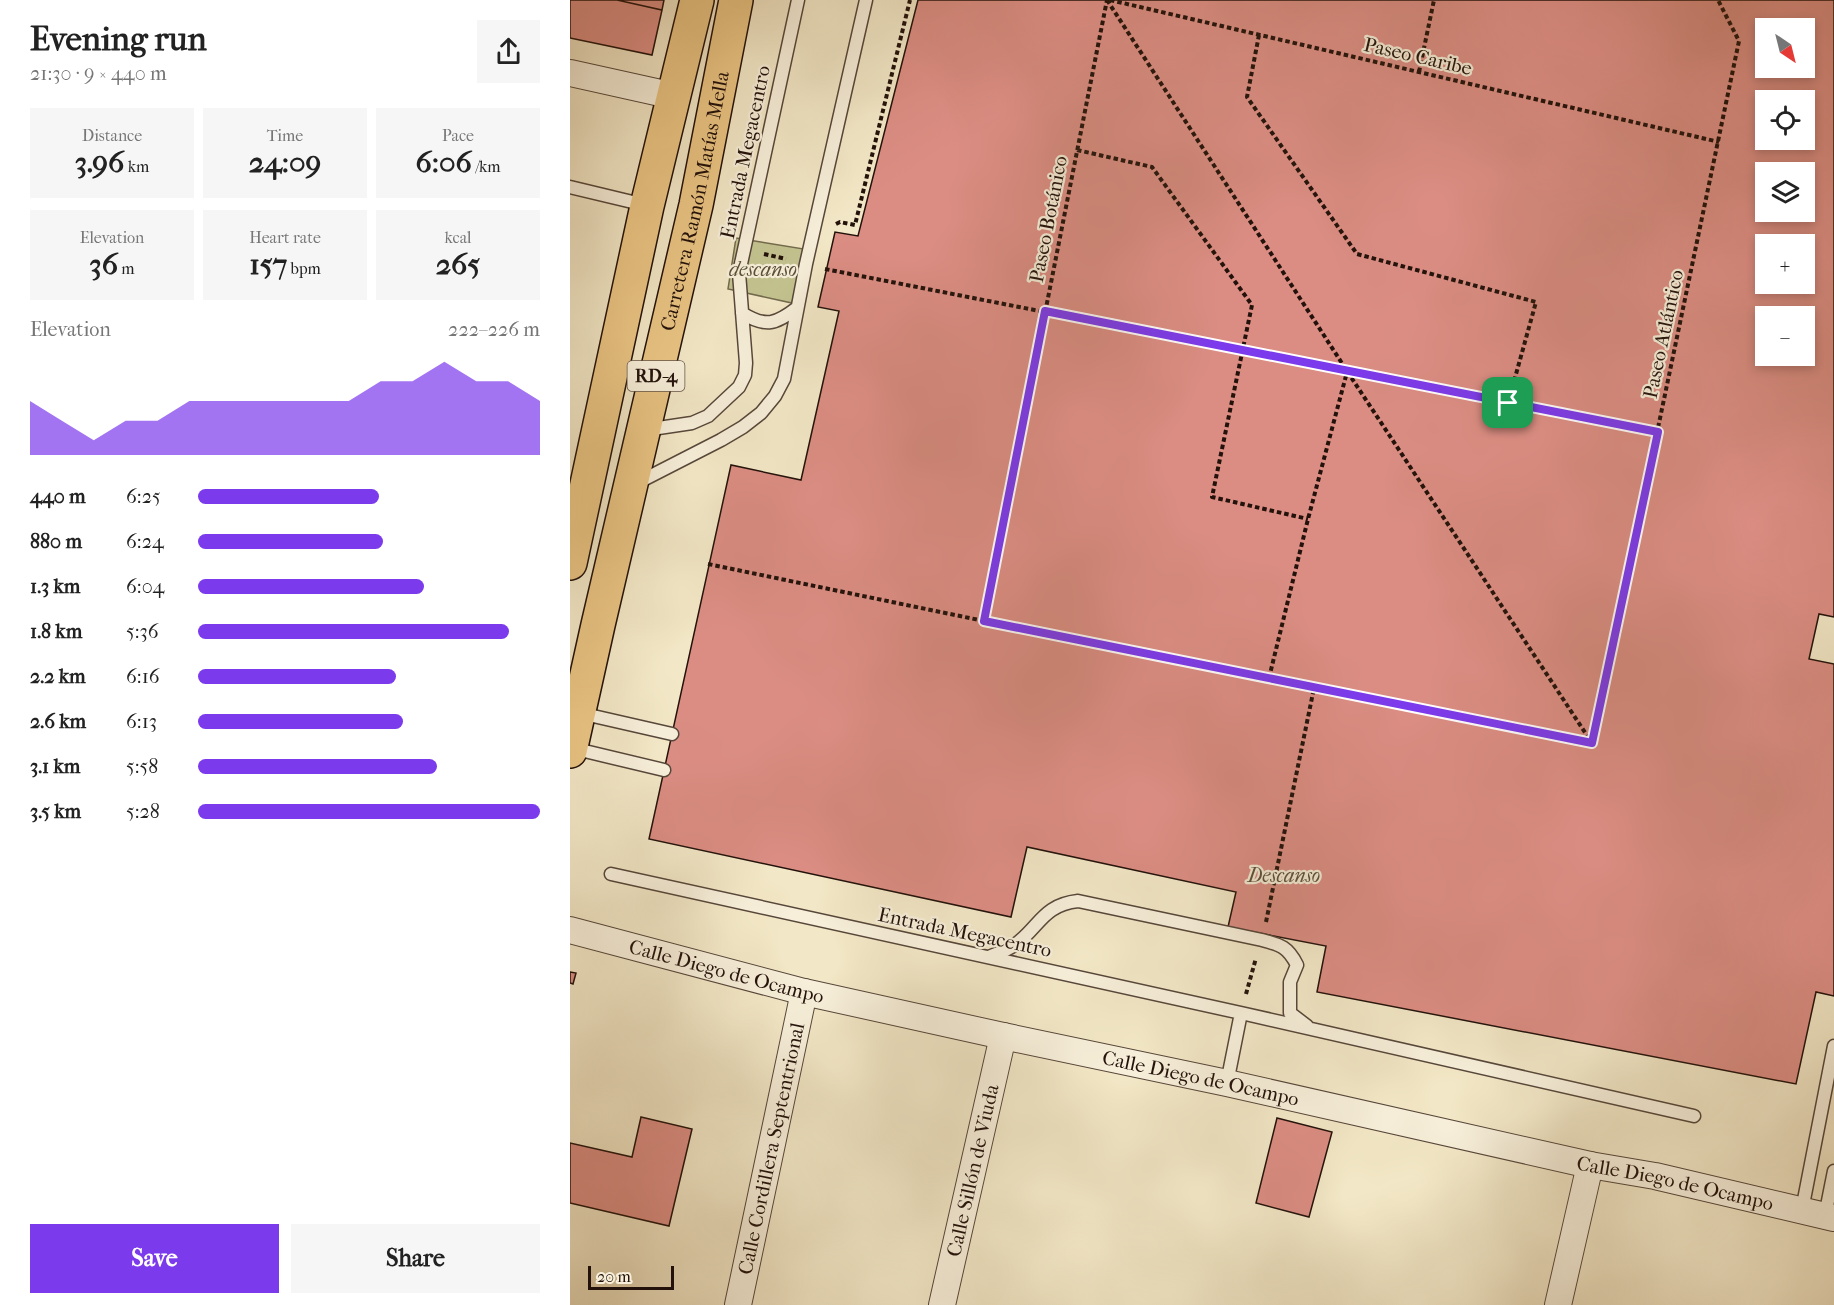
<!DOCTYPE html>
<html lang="en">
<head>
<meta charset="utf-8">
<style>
	:root { --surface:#fff; --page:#f6f6f6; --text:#222; --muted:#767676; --accent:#7c3aed }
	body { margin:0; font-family:"IM FELL French Canon",serif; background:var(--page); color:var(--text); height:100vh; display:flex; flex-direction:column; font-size:22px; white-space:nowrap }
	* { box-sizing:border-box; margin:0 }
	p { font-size:20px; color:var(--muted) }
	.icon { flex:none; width:33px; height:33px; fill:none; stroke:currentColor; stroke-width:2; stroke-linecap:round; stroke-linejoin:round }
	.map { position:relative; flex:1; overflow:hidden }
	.details { display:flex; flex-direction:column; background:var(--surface); width:570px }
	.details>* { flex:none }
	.needle { width:39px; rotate:145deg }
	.tools { position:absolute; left:1185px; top:18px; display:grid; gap:12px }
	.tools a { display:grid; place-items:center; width:60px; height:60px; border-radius:0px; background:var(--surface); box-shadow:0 3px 9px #0003; font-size:30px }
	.scale { position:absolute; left:18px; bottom:15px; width:86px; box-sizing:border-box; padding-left:6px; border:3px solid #23120b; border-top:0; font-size:16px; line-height:21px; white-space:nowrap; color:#23120b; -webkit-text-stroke:4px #f7efda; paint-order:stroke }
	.pin { position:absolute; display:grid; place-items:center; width:51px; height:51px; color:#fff; margin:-26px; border-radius:12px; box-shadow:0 3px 9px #0006 }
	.round { display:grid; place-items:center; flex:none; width:63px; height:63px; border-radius:0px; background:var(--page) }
	.head { display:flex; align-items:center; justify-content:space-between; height:102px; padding:0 30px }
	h1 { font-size:33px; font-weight:700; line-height:45px }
	.stats { display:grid; grid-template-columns:repeat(3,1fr); gap:9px; height:102px; padding:6px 30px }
	.stats div { display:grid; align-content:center; border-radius:0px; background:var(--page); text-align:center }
	.stats b { font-size:30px; font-weight:700 }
	.stats small { font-size:16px; font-weight:400 }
	.stats p { font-size:16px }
	.chart { height:168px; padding:12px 30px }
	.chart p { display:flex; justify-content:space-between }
	.chart svg { width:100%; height:108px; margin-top:6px; fill:var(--accent); opacity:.7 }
	.cta { display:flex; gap:12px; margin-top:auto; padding:12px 30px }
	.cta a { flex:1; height:69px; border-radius:0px; background:var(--accent); color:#fff; font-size:24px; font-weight:700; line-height:69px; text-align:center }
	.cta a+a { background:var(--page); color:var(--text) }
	ul { padding:0 30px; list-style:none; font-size:20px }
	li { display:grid; grid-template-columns:96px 72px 1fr; align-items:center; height:45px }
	li i { height:15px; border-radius:8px; background:var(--accent) }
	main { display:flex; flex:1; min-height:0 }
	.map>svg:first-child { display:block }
	.green { fill:#c3c390; stroke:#736a4e; stroke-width:1.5 }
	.building { fill:#db8d83; stroke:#23120b; stroke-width:1.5; fill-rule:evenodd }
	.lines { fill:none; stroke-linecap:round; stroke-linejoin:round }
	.service-casing { stroke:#57473a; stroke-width:15 }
	.minor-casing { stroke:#57473a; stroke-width:28 }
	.primary-casing { stroke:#23120b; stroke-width:36 }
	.path { stroke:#23120b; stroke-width:4; stroke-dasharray:4.5 3; stroke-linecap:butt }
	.service { stroke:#f7efda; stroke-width:12 }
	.minor { stroke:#f7efda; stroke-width:26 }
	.primary { stroke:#e9c483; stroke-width:33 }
	.route-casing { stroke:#fff; stroke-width:12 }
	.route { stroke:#7c3aed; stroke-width:8 }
	.labels { text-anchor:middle; stroke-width:4.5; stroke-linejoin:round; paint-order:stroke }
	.shield { fill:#f7efda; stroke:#635449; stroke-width:1.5 }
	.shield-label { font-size:18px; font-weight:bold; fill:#23120b }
	.street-label { font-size:20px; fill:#23120b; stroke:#f7efda }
	.park-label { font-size:20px; font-style:italic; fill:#5b503a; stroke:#f7efda }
</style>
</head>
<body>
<main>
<section class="details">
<div class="head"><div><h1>Evening run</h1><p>21:30 · 9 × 440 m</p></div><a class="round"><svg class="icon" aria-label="share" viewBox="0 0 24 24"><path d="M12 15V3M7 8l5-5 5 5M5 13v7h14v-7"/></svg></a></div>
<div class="stats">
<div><p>Distance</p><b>3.96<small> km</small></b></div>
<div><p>Time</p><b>24:09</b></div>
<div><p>Pace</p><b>6:06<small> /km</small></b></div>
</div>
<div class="stats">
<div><p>Elevation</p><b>36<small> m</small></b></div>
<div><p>Heart rate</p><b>157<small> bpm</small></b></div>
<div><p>kcal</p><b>265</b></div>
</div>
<div class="chart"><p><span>Elevation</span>222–226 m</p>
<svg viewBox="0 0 160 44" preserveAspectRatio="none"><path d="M0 44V22L10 30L20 38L30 30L40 30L50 22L60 22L70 22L80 22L90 22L100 22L110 14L120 14L130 6L140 14L150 14L160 22V44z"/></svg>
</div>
<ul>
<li><b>440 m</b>6:25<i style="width:53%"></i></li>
<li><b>880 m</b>6:24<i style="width:54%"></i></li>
<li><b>1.3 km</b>6:04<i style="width:66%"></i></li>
<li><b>1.8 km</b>5:36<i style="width:91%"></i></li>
<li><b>2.2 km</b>6:16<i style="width:58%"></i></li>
<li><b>2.6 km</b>6:13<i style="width:60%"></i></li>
<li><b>3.1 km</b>5:58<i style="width:70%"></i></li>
<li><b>3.5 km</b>5:28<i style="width:100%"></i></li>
</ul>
<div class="cta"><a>Save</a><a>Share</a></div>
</section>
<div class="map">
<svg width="1264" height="1305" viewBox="0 0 1264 1305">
	<rect width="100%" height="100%" fill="#f2e7c6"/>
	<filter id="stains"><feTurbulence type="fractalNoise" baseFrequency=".00333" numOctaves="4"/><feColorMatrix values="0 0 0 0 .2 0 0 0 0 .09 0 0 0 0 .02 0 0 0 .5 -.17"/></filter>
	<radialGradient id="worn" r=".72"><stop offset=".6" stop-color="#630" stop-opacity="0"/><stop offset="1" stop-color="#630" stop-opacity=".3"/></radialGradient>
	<path class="green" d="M 166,238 L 234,249 L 222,303 L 158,289 Z"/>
	<path class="building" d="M 0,0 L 47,0 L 92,10 L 82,55 L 0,38 Z
		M 47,0 L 94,0 L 92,10 Z
		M 348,0 L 1264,0 L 1264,617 L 1249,614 L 1239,659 L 1264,664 L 1264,996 L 1246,992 L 1226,1084 L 747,992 L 756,946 L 658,927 L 666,892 L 457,847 L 441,917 L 79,839 L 161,465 L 231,480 L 269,311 L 248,307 L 265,232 L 288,236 ZM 1196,28 L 1234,28 L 1234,68 L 1196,68 ZM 1196,100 L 1234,100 L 1234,140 L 1196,140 ZM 1196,172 L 1234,172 L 1234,212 L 1196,212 ZM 1196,244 L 1234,244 L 1234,284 L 1196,284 ZM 1196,316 L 1234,316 L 1234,356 L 1196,356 Z
		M 0,972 L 6,973 L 3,984 L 0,983 Z
		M 71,1117 L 122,1129 L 99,1226 L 0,1203 L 0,1143 L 62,1157 Z
		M 707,1118 L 762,1132 L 739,1217 L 686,1203 Z"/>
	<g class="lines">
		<g class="service-casing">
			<path id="service" d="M 0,187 L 75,205
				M 172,313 C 196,328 206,324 227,308
				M 75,430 L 122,423 L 138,416 L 169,387 L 175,375 L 176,363 L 169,273 L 228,0
				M 67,483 L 151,440 L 173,427 L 191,413 L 205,396 L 214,379 L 236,264 L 296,0
				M 10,713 L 102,734
				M 2,748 L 94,770
				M 41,874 L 671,1013 L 657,1083
				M 419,957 C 428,953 438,950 446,944 C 470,926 473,905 508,901 L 692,940 C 711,945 718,947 727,965 L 720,982 L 720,1013 L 737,1026
				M 671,1013 L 1124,1116
				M 1232,1210 L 1264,1046
				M 1255,1216 L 1264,1171"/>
		</g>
		<g class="minor-casing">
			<g id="minor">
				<path d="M 0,73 L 104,96"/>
				<path id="s1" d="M 0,930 L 234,992 L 433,1036 L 657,1083 L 1020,1165 L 1085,1176 L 1264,1218"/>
				<path id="s2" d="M 168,1305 L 234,992"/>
				<path id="s3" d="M 372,1305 L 433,1036"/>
				<path d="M 988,1305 L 1020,1165"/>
			</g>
		</g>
		<g class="primary-casing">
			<g id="primary">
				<path d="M 0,563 L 77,206 L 127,0"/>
				<path id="s4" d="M 0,751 L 28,625 L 126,205 L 166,0"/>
			</g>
		</g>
		<path class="path" d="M 537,0 L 777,371 L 1022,743
			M 540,0 L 1149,142
			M 689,35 L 677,97 L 787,254 L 966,302 L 938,403
			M 849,72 L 864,0
			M 507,150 L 582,167 L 682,305 L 642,497 L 738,519
			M 266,224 L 270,222 L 285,225 L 340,0
			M 194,254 L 216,259
			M 255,269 L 1088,432
			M 138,564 L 414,621 L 1022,743
			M 414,621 L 537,0
			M 699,678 L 738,519 L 777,372
			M 1022,743 L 1169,41 L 1148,0
			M 696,922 L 744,688
			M 676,994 L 686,958"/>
		<use href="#service" class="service"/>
		<use href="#minor" class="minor"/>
		<use href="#primary" class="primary"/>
	</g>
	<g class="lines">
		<g class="route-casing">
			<path id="route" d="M 475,311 L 1088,432 L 1022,743 L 414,621 Z"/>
		</g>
		<use href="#route" class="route"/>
	</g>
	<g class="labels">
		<rect class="shield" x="57.5" y="361" width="57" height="30" rx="4.5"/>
		<g class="shield-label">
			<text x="86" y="382">RD-4</text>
		</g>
		<g class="street-label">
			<text transform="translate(848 56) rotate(13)" y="7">Paseo Caribe</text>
			<text transform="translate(175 152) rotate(-78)" y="7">Entrada Megacentro</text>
			<text dy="7" stroke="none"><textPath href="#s4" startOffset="564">Carretera Ramón Matías Mella</textPath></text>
			<text transform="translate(478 219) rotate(-79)" y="7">Paseo Botánico</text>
			<text transform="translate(1093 334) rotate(-78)" y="7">Paseo Atlántico</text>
			<text transform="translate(395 932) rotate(12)" y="7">Entrada Megacentro</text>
			<text dy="7" stroke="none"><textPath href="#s1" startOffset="162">Calle Diego de Ocampo</textPath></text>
			<text dy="7" stroke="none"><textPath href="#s1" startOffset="648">Calle Diego de Ocampo</textPath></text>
			<text dy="7" stroke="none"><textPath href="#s2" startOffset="160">Calle Cordillera Septentrional</textPath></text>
			<text dy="7" stroke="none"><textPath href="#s3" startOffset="138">Calle Sillón de Viuda</textPath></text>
			<text dy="7" stroke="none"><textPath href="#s1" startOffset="1134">Calle Diego de Ocampo</textPath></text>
		</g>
		<g class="park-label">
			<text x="193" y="276">descanso</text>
			<text x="714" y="882">Descanso</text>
		</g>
	</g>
	<rect width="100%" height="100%" filter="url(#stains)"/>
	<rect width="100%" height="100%" fill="url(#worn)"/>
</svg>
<div class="tools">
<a><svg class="needle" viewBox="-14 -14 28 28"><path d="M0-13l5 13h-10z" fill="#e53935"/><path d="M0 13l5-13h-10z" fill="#767676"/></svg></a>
<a><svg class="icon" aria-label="locate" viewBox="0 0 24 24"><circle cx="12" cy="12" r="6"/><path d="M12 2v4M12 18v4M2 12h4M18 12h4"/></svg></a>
<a><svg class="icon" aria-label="layers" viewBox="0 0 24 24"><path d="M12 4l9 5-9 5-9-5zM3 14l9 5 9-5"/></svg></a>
<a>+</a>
<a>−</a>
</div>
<div class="scale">20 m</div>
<div class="pin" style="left:938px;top:403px;background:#1e9e55"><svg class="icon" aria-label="arrive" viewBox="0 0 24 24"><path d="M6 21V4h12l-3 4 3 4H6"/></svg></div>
</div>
</main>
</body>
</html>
